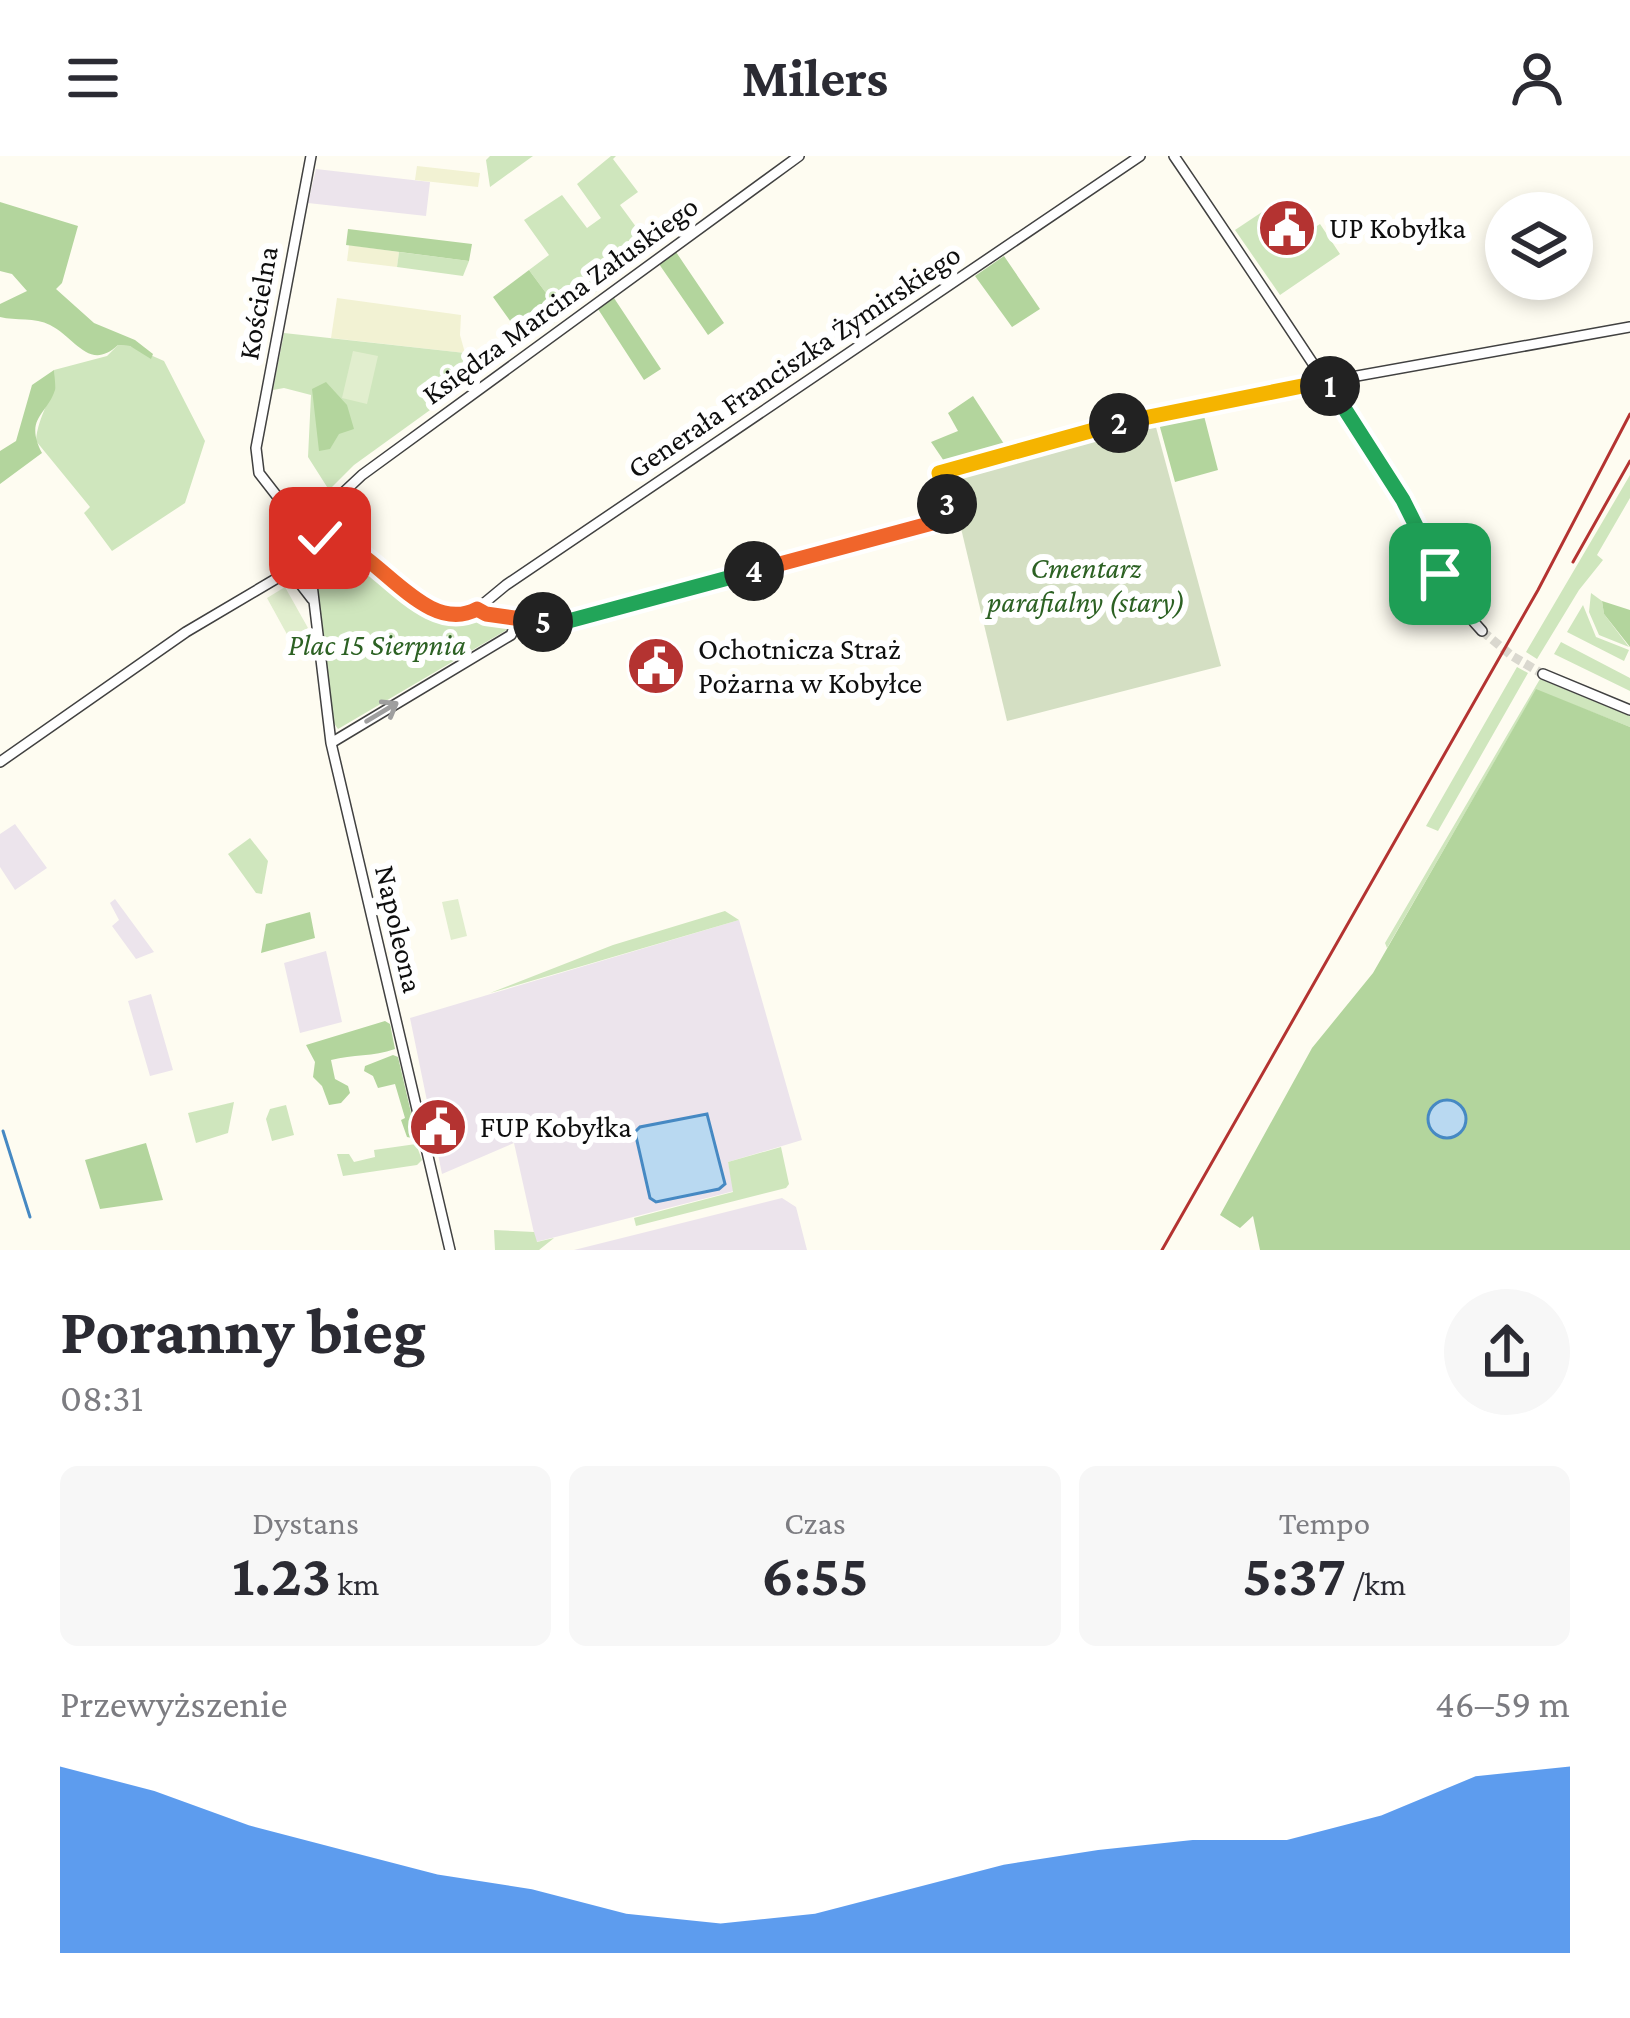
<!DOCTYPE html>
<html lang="pl">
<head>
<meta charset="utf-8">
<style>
	:root { --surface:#fff; --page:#f7f7f7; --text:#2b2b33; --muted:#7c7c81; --accent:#1a73e8 }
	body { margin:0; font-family:"Crimson Pro",serif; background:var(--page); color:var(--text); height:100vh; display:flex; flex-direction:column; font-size:45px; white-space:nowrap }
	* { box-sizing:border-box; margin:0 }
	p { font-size:39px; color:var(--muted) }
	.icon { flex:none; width:66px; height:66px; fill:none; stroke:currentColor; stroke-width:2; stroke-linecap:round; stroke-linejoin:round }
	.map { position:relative; height:1094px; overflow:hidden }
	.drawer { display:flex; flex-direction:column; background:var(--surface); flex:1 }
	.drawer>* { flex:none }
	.fabs { position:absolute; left:1485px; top:36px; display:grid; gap:24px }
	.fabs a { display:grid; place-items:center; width:108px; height:108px; border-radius:50%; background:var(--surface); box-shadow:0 6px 18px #0003; font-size:60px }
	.pin { position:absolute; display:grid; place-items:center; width:102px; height:102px; color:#fff; margin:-51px; border-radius:24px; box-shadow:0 6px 18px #0006 }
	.km { position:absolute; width:60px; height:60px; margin:-30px; border-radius:50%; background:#222; color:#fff; font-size:33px; line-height:60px; text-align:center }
	.round { display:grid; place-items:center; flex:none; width:126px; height:126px; border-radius:63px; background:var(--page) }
	.head { display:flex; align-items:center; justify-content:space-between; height:204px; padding:0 60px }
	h1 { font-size:66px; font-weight:700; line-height:90px }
	.metrics { display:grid; grid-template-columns:repeat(3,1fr); gap:18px; height:204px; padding:12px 60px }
	.metrics div { display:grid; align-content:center; border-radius:18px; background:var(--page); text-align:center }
	.metrics b { font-size:60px; font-weight:700 }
	.metrics small { font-size:33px; font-weight:400 }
	.metrics p { font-size:33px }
	.chart { height:336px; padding:24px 60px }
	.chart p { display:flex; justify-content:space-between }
	.chart svg { width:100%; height:216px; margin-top:12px; fill:var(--accent); opacity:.7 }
	header { display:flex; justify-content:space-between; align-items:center; height:156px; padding:0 60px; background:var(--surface); font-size:54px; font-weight:700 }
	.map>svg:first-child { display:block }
	.industrial { fill:#ece4ec }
	.farmland { fill:#f2f2d3 }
	.green { fill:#cfe6bd }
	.forest { fill:#b3d59d }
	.cemetery { fill:#d4dfc3 }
	.pitch { fill:#e1eece }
	.water { fill:#b9d9f1; stroke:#4689c3; stroke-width:3 }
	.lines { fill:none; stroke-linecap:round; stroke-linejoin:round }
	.stream { stroke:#4689c3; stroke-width:3 }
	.tertiary-tunnel { stroke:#dad8cf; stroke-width:9; stroke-dasharray:9 4.5; stroke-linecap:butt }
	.tertiary-casing { stroke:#414141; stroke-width:12 }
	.tertiary { stroke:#fff; stroke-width:9 }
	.rail { stroke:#b43331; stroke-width:3 }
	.oneway { stroke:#9f9f9f }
	.split-1-casing { stroke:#fff; stroke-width:24 }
	.split-2-casing { stroke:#fff; stroke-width:24 }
	.split-3-casing { stroke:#fff; stroke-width:24 }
	.split-4-casing { stroke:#fff; stroke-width:24 }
	.split-5-casing { stroke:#fff; stroke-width:24 }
	.split-6-casing { stroke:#fff; stroke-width:24 }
	.split-1 { stroke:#22a559; stroke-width:15 }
	.split-2 { stroke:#f5b400; stroke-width:15 }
	.split-3 { stroke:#f5b400; stroke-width:15 }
	.split-4 { stroke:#f0652b; stroke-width:15 }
	.split-5 { stroke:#22a559; stroke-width:15 }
	.split-6 { stroke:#f0652b; stroke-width:15 }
	.labels { text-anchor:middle; stroke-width:12; stroke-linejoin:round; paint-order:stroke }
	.poi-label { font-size:30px; fill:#0e0e0e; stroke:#fff; text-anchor:start }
	.street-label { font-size:30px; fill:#0e0e0e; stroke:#fff }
	.park-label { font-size:30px; font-style:italic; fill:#2c6123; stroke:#fff }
</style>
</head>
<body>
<header><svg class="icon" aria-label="menu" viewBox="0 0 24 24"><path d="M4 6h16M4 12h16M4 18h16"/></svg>Milers<svg class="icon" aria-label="person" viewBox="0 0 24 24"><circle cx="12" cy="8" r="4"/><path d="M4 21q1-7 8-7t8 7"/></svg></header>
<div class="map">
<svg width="1630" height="1094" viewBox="0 0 1630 1094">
	<rect width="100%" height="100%" fill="#fefcf1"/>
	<path class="industrial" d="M 316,13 L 430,26 L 426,60 L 308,47 Z
		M 15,668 L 47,712 L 15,734 L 0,711 L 0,678 Z
		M 115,743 L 154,796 L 136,803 L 112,770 L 119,764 L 110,747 Z
		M 739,764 L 802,984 L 728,1006 L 734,1035 L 536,1086 L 514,987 L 442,1018 L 410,862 Z
		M 326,795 L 342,866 L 300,877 L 284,807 Z
		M 151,838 L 173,914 L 150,920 L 128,845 Z
		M 782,1042 L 796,1051 L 807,1094 L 574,1094 Z"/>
	<path class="farmland" d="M 417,10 L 480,17 L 478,31 L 415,24 Z
		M 349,89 L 399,96 L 397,111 L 347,105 Z
		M 337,142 L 461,159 L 460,179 L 465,197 L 331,182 Z"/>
	<path class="green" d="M 490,0 L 533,0 L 490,31 L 486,4 Z
		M 611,0 L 616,0 L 613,3 L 638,36 L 620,49 L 653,94 L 563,160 L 529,114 L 549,99 L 524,64 L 562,39 L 587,72 L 601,62 L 577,28 Z
		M 1265,54 L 1282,79 L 1294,85 L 1320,68 L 1340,98 L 1280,139 L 1235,74 Z
		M 399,96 L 469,105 L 463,120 L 397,111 Z
		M 284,177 L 465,197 L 473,223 L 354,309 L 329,334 L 308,301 L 311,239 L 284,232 L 273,234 Z
		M 118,189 L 130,190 L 164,205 L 205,285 L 185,347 L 112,395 L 84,357 L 90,351 L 36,285 C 38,257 56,240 54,214 L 107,200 Z
		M 1630,319 L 1630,342 L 1597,399 L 1603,404 L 1579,434 L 1537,503 L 1526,496 Z
		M 326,384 L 430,459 L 452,465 L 508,468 L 510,472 L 338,573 L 333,566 L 316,425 L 315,403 Z
		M 1591,437 L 1602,445 L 1604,458 L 1629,491 L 1599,479 L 1589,456 Z
		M 1583,449 L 1596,481 L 1629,494 L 1624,505 L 1567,476 Z
		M 1561,486 L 1630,522 L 1630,535 L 1554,498 Z
		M 1517,511 L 1528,517 L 1438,675 L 1426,670 Z
		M 1540,523 L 1630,560 L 1630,571 L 1536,534 L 1387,792 L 1385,787 Z
		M 250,682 L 268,705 L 262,738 L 256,737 L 228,698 Z
		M 725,755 L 739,764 L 490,837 L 613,789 Z
		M 234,946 L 228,977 L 196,987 L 188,957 Z
		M 286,949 L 294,979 L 272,985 L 266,963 L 270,953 Z
		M 416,988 L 422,1004 L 417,1009 L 343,1020 L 337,998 L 349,998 L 354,1006 L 375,1001 L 374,994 Z
		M 781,991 L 789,1028 L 786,1032 L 636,1070 L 634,1062 L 733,1036 L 728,1006 Z
		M 494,1074 L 534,1076 L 537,1086 L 554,1082 L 539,1094 L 495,1094 Z"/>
	<path class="forest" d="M 0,46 L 78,70 L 62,127 L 56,133 L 94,167 L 135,184 L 153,198 L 151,203 L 130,190 L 118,189 C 89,216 76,182 50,169 C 35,161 16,165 0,161 L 0,148 L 27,135 L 12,118 L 0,115 Z
		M 348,73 L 472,88 L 469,105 L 346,89 Z
		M 676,96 L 724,167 L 708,179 L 659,108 Z
		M 1004,100 L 1040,153 L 1012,171 L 975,120 Z
		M 529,114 L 563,160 L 526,187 L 493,141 Z
		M 614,142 L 661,213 L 644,224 L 598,153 Z
		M 54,214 C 54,215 56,232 55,234 C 47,259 24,262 42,297 L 0,328 L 0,295 L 16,285 L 32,229 Z
		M 326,226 L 347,249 L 354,273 L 339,278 L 330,293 L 319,295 L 312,233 Z
		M 973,240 L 1006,291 L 976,296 L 946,308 L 931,286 L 958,275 L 948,257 Z
		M 1203,256 L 1218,314 L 1175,326 L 1158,264 Z
		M 1602,445 L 1630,454 L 1630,491 L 1604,458 Z
		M 1536,533 L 1630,571 L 1630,1094 L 1260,1094 L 1253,1060 L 1240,1072 L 1220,1059 L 1312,892 L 1373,817 Z
		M 310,756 L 315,782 L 261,797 L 266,768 Z
		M 385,865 L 390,868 L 395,893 C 373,901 353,898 331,904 L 335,923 L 348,930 L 350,937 L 341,947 L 329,949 L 322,930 L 313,921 L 315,906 L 306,889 Z
		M 393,899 L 398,901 L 416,978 L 412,982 L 407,981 L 401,964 L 405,962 L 395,928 L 378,932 L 373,920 L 364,915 L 365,910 Z
		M 146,987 L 163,1044 L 100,1053 L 85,1004 Z"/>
	<path class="cemetery" d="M 1154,264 L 1221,510 L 1007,565 L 949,322 Z"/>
	<path class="pitch" d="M 353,195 L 378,200 L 367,248 L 342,242 Z
		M 285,431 L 308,472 L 289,482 L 267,442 Z
		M 458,743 L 467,780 L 451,784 L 442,746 Z"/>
	<path class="water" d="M1428 963a19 19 0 1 1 38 0a19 19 0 1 1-38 0Z
		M 707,958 L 725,1028 L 719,1033 L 656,1046 L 650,1042 L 635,976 L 640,971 Z"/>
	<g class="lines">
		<path class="stream" d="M 3,975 L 30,1061"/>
		<path class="tertiary-tunnel" d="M 1482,475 L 1512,500 L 1543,518"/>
		<g class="tertiary-casing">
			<path id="tertiary" d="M 1174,0 C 1249,110 1322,221 1395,332 C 1426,380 1442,433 1482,475
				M 313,365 L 362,319 L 799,0
				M 324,370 L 313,397 L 311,420 L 331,587 L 450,1094
				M 324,370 L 343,339
				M 325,374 C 363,395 430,477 477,453 L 486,458 L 561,467 L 951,362 L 939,317 L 1157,256 L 1630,171
				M 301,408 L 308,380 L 259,317 L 256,292 L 311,0
				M 296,411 L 295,421 L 312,443
				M 477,453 L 506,429 L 1140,0
				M 1543,518 L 1630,554
				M 331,587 L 511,479 L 518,463
				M 0,606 L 186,476 L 301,408"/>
		</g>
		<use href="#tertiary" class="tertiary"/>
		<path class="rail" d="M 1573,406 L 1630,305
			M 1162,1094 L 1538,434 L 1630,258"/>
	</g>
	<defs><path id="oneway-shaft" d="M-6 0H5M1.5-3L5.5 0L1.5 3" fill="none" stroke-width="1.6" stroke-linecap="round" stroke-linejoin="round" transform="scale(3)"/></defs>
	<use class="oneway" href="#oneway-shaft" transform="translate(382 556) rotate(-31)"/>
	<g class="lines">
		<g class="split-1-casing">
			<path id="split-1" d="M 1330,230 L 1403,344 L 1440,418"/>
		</g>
		<g class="split-2-casing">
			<path id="split-2" d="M 1119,267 L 1327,225 L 1330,230"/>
		</g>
		<g class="split-3-casing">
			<path id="split-3" d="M 947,348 L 939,317 L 1119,267"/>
		</g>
		<g class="split-4-casing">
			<path id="split-4" d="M 754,415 L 951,362 L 947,348"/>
		</g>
		<g class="split-5-casing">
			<path id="split-5" d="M 543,466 L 561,467 L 754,415"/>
		</g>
		<g class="split-6-casing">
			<path id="split-6" d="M 320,382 C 371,380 421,483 477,453 L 486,458 L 543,466"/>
		</g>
		<use href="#split-1" class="split-1"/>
		<use href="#split-2" class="split-2"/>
		<use href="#split-3" class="split-3"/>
		<use href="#split-4" class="split-4"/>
		<use href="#split-5" class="split-5"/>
		<use href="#split-6" class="split-6"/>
	</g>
	<defs>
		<g id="civic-disc" transform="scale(3)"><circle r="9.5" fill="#b43331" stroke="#fff"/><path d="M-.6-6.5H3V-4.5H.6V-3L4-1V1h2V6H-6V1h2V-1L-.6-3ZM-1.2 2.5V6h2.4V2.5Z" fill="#fff"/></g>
	</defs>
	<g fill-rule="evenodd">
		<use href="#civic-disc" x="1287" y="72"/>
		<use href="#civic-disc" x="656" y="510"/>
		<use href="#civic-disc" x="438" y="971"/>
	</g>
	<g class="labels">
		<g class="poi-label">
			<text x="1329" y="82">UP Kobyłka</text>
			<text x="698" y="503">Ochotnicza Straż<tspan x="698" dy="34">Pożarna w Kobyłce</tspan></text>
			<text x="480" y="981">FUP Kobyłka</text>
		</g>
		<g class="street-label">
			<text transform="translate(560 144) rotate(-36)" y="10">Księdza Marcina Załuskiego</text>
			<text transform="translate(258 147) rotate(-80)" y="10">Kościelna</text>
			<text transform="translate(794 205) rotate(-34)" y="10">Generała Franciszka Żymirskiego</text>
			<text transform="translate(399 773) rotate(77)" y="10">Napoleona</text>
		</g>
		<g class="park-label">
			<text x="1086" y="422">Cmentarz<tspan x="1086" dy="34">parafialny (stary)</tspan></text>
			<text x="377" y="499">Plac 15 Sierpnia</text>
		</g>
	</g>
</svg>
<div class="fabs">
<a><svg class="icon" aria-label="layers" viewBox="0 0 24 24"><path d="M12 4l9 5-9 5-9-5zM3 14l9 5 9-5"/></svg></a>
</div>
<div class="pin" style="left:1440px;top:418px;background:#1e9e55"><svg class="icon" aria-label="arrive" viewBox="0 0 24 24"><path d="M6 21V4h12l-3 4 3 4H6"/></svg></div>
<div class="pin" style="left:320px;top:382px;background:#d93025"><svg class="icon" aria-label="check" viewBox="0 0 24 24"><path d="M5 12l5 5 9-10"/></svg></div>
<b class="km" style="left:1330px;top:230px">1</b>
<b class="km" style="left:1119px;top:267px">2</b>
<b class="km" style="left:947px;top:348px">3</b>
<b class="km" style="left:754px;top:415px">4</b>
<b class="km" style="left:543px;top:466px">5</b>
</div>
<section class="drawer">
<div class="head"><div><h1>Poranny bieg</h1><p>08:31</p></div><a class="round"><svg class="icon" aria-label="share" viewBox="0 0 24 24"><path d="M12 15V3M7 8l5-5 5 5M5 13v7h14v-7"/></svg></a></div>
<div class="metrics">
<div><p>Dystans</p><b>1.23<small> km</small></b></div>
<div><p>Czas</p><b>6:55</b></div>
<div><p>Tempo</p><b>5:37<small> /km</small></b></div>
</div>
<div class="chart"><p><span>Przewyższenie</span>46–59 m</p>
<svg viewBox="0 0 160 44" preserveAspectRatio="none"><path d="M0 44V6L10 11L20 18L30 23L40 28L50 31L60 36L70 38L80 36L90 31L100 26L110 23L120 21L130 21L140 16L150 8L160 6V44z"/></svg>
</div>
</section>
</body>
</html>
